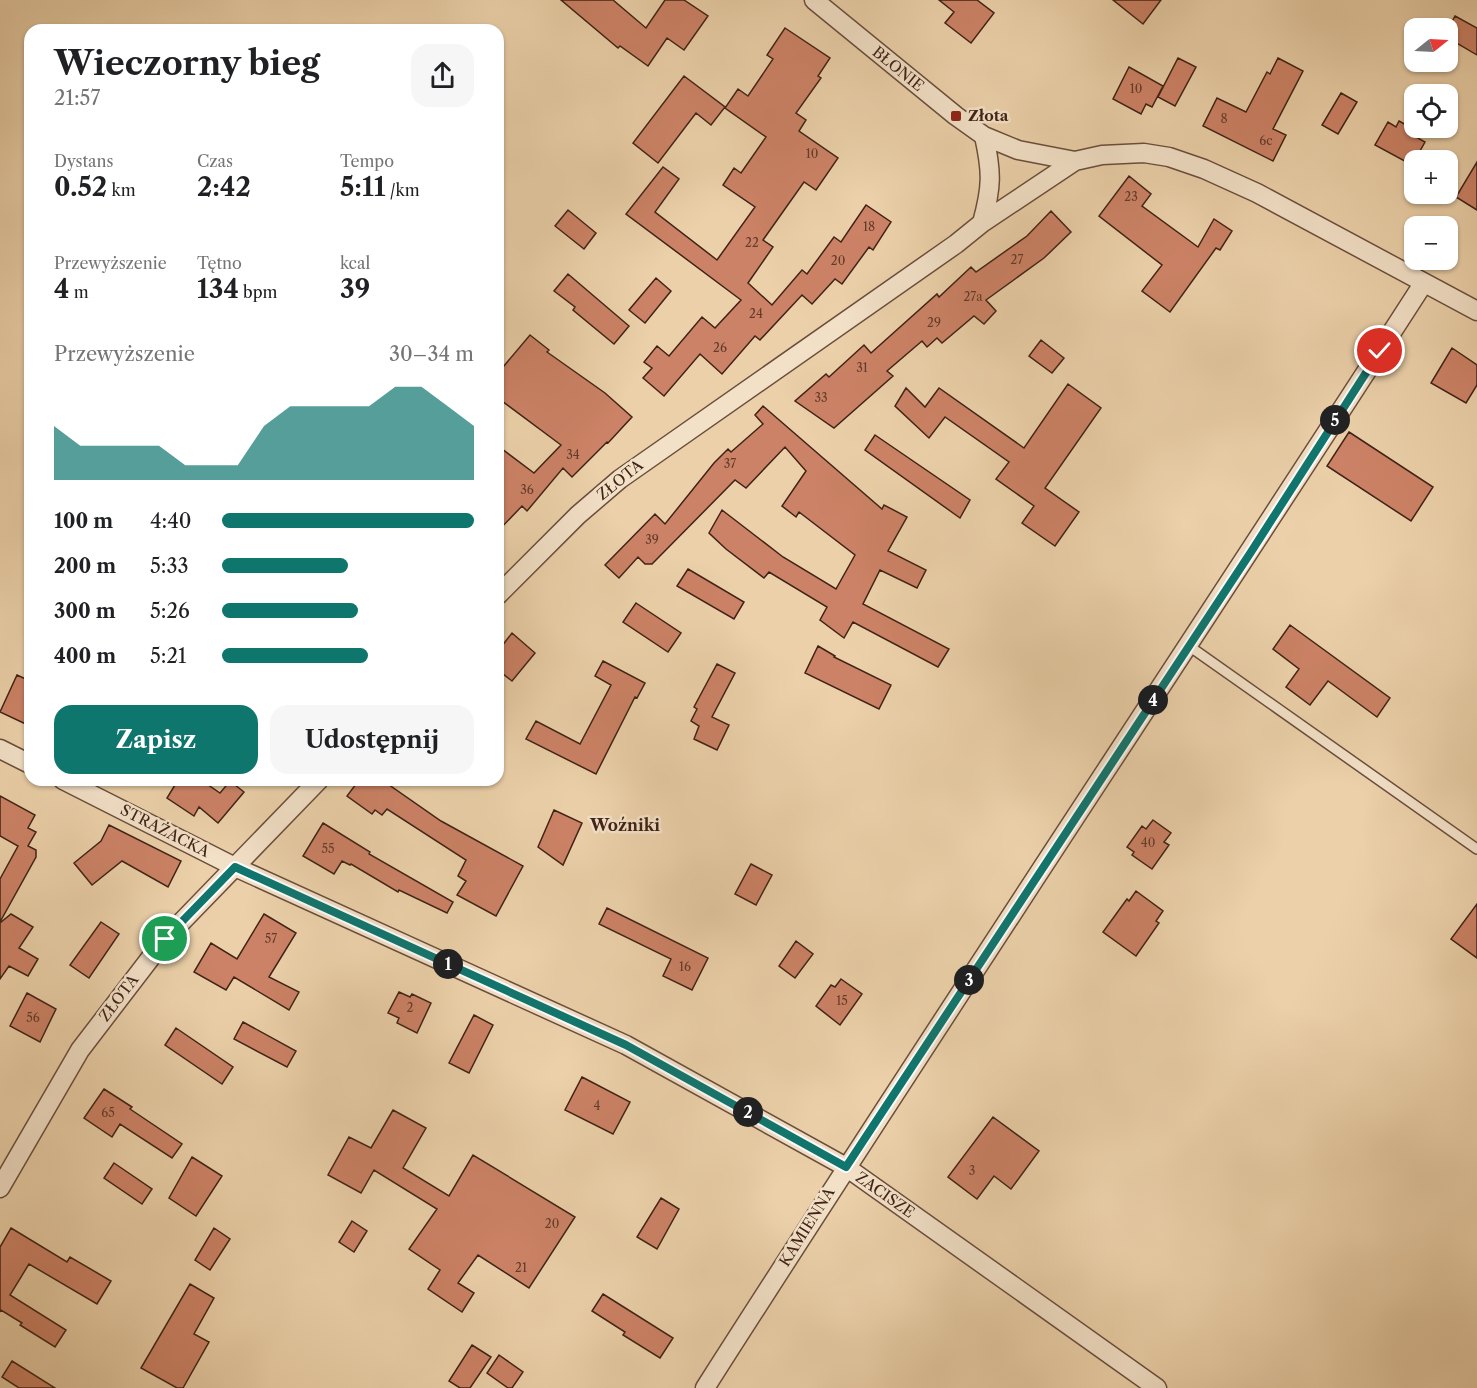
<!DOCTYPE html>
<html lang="pl">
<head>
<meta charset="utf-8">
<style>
	:root { --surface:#fff; --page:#f6f6f6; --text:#202124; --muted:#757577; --accent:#0f766e }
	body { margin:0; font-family:"Libre Caslon Text",serif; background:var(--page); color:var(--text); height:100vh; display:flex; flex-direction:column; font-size:22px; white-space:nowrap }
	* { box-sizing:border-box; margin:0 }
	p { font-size:20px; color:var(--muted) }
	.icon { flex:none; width:33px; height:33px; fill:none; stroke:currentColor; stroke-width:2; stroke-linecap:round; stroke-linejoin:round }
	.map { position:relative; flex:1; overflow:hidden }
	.details { position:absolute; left:24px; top:24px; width:480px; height:762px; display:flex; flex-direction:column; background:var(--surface); border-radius:18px; box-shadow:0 2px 4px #0004 }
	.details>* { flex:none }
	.needle { width:39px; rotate:72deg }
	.tools { position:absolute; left:1404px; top:18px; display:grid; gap:12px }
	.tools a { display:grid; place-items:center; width:54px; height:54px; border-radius:12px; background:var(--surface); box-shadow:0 2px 4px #0004; font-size:30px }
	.pin { position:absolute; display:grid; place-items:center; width:51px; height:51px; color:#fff; margin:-26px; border:3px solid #fff; border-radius:50%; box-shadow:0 2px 6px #0007 }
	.km { position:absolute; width:30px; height:30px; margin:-15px; border-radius:50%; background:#222; color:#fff; font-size:16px; line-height:30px; text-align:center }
	.round { display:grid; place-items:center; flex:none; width:63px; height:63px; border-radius:18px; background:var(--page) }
	.head { display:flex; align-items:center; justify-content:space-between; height:102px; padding:0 30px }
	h1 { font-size:33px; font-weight:800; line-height:45px }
	.figures { display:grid; grid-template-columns:repeat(3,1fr); gap:9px; height:102px; padding:6px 30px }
	.figures div { display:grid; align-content:center }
	.figures b { font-size:26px; font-weight:800 }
	.figures small { font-size:16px; font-weight:400 }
	.figures p { font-size:16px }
	.chart { height:168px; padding:12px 30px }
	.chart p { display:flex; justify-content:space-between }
	.chart svg { width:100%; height:108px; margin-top:6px; fill:var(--accent); opacity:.7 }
	.cta { display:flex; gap:12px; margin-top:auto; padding:12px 30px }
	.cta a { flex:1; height:69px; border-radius:18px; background:var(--accent); color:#fff; font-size:24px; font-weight:800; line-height:69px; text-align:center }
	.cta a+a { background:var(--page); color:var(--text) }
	ul { padding:0 30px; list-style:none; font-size:20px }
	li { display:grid; grid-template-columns:96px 72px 1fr; align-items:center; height:45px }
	li i { height:15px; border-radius:8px; background:var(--accent) }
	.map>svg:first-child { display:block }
	.building { fill:#cc8266; stroke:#402317; stroke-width:1.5 }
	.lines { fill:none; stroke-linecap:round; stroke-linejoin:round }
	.service-casing { stroke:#6b4e3c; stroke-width:12 }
	.minor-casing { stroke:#6b4e3c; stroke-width:21 }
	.service { stroke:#f2e0c7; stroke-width:9 }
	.minor { stroke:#f2e0c7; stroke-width:18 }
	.route-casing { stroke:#fff; stroke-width:12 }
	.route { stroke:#0f766e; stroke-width:8 }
	.poi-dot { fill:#8f2418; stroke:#f2e0c7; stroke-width:2 }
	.labels { text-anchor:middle; stroke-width:5; stroke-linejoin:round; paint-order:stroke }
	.number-label { font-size:12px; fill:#633b2b }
	.street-label { font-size:15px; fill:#402317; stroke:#f2e0c7 }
	.poi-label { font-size:15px; font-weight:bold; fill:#402317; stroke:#f2e0c7; text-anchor:start }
	.neighbourhood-label { font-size:16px; font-weight:bold; fill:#402317; stroke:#f2e0c7 }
</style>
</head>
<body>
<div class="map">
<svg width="1477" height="1388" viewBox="0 0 1477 1388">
	<rect width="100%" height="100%" fill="#ebd0a9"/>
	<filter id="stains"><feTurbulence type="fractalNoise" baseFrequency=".00333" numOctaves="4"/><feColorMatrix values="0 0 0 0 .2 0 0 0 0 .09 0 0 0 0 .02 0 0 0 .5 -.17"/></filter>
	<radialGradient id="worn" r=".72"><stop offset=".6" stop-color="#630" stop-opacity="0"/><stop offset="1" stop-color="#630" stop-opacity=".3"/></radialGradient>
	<path class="building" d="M 561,0 L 613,0 L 646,28 L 665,0 L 684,0 L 708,16 L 684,50 L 667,38 L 648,66 L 620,46 L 618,48 Z
		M 939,0 L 977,0 L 994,13 L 971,43 L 945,23 L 954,12 Z
		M 1113,0 L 1161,0 L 1143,24 Z
		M 1455,16 L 1477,28 L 1477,55 L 1448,38 L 1448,29 Z
		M 785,28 L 830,58 L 818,76 L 821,78 L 796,113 L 806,120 L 799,131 L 838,158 L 816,190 L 804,182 L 763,240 L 773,247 L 748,283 L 772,305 L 802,270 L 807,274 L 834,237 L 841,242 L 866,205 L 891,222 L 873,250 L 869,247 L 842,284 L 835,279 L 812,304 L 802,295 L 760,340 L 755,336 L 722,374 L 700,354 L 664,396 L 643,378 L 652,368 L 644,362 L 657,346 L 669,356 L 702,317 L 715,328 L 741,300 L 626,214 L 663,167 L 679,179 L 655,212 L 717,260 L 755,207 L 723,185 L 734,168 L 741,173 L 766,137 L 725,108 L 738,89 L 748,96 L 773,59 L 767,55 Z
		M 1178,58 L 1196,67 L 1175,106 L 1158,97 Z
		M 1278,58 L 1303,71 L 1273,129 L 1286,135 L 1273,161 L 1203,126 L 1217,98 L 1246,112 L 1267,72 L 1270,74 Z
		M 1129,67 L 1163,86 L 1152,107 L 1146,104 L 1141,114 L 1113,99 Z
		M 684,76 L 725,107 L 711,125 L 696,113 L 658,163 L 633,143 Z
		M 1341,93 L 1357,102 L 1338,134 L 1322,125 Z
		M 1399,121 L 1419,132 L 1416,137 L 1425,142 L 1412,165 L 1375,145 L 1388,122 L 1396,127 Z
		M 1477,162 L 1477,210 L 1456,197 Z
		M 1129,176 L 1151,194 L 1142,206 L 1198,247 L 1214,219 L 1232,231 L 1220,250 L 1216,248 L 1170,312 L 1142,291 L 1162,265 L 1099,216 Z
		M 568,210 L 596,233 L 584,249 L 555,226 Z
		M 1051,211 L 1071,232 L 1044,258 L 986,300 L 996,311 L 984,324 L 974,316 L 942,343 L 937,338 L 927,347 L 922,341 L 887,371 L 893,376 L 834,428 L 795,401 L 826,374 L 829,377 L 864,345 L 871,353 L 937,294 L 939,297 L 971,267 L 976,272 L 1027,236 Z
		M 568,274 L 629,326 L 614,344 L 573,310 L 575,307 L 554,291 Z
		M 656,278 L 671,291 L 645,323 L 629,310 Z
		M 530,335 L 549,350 L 547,352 L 605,393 L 632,417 L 608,443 L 607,442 L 572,477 L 563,468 L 527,511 L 522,506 L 498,531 L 498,446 L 534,473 L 561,445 L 498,398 L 498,373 Z
		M 1041,340 L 1064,358 L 1052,373 L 1029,356 Z
		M 1452,348 L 1477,365 L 1477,385 L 1466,403 L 1431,383 Z
		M 1068,384 L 1101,408 L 1045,488 L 1079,512 L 1055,546 L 1022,523 L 1034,506 L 996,479 L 1009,462 L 945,417 L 929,438 L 895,406 L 906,388 L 925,407 L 939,388 L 1024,448 Z
		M 763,406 L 882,509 L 884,505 L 907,517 L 888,551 L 926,570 L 917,588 L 880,570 L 863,604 L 949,649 L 938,667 L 853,622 L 844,638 L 820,620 L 827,607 L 769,572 L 764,578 L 726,549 L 709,533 L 722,510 L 783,557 L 836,589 L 855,555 L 799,512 L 796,517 L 782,506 L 806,471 L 785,447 L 746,488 L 735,480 L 652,564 L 645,564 L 638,557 L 619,578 L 605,565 L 655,514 L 665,524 L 714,463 L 728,449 L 731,452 L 763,424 L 755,415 Z
		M 1349,432 L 1433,487 L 1411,521 L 1327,466 Z
		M 875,435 L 970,500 L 960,518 L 865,450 Z
		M 688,569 L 744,602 L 734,619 L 677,586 Z
		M 636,603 L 681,633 L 668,652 L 623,622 Z
		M 1290,625 L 1390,698 L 1377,717 L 1328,681 L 1310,705 L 1286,687 L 1299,669 L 1273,649 Z
		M 512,633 L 535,653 L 512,681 L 498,670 L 498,651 Z
		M 818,646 L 835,656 L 834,657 L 891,685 L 879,709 L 805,673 Z
		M 603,661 L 645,683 L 637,698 L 635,697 L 596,774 L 526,739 L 536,721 L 580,744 L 611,685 L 595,676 Z
		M 717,664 L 735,673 L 712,717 L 729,725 L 717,750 L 694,739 L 699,726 L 691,721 L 697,709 L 694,707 Z
		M 17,675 L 30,681 L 30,726 L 0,712 Z
		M 178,780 L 201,780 L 220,793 L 230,781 L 244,792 L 218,823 L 199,807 L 194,816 L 167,798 Z
		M 359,780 L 382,780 L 441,821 L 523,866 L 496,916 L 457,895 L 466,881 L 458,876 L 466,860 L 387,809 L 382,815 L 375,810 L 372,814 L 347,796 Z
		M 0,796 L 35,815 L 28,828 L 36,832 L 28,846 L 36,850 L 36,857 L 0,922 L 0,879 L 18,846 L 0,836 Z
		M 554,810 L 582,823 L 563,865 L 538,847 Z
		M 1153,820 L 1171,833 L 1164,842 L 1169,845 L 1152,869 L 1132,855 L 1134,852 L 1127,847 L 1142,826 L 1146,829 Z
		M 323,823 L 370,852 L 369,854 L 453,902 L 447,913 L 399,890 L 398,892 L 351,864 L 350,865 L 342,861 L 334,874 L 303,856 Z
		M 109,825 L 181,861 L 168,887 L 122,861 L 92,885 L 74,863 L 101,841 Z
		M 751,864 L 772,875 L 756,905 L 735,894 Z
		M 1136,891 L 1163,911 L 1156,921 L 1159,923 L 1136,956 L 1103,932 L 1127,899 L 1129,901 Z
		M 1477,904 L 1477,958 L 1451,939 Z
		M 607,908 L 708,958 L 692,990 L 663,976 L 671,959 L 599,924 Z
		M 11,914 L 33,927 L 19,948 L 38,959 L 28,976 L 9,966 L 0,979 L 0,923 Z
		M 264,914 L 296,933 L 269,977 L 299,992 L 289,1010 L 234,977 L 226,990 L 194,972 L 211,943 L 237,959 Z
		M 101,922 L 119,934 L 89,978 L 70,965 Z
		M 796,941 L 813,954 L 795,978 L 779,966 Z
		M 841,979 L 862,994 L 840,1025 L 816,1006 L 831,985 L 835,987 Z
		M 399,992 L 410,997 L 412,994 L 431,1003 L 417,1033 L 397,1023 L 399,1018 L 388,1013 Z
		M 27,993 L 56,1009 L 40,1042 L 10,1026 Z
		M 474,1015 L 493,1025 L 469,1073 L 449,1063 Z
		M 243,1022 L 296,1051 L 287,1067 L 234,1039 Z
		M 176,1028 L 233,1067 L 222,1084 L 165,1045 Z
		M 582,1077 L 630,1102 L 613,1134 L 565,1110 Z
		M 104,1089 L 132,1107 L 130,1109 L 182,1144 L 172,1158 L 120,1124 L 112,1137 L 84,1118 Z
		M 393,1110 L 426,1128 L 403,1168 L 449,1196 L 473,1155 L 575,1217 L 529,1288 L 478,1255 L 458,1283 L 474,1293 L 462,1312 L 428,1289 L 440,1270 L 409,1249 L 437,1209 L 374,1170 L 361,1193 L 328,1175 L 349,1137 L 371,1148 Z
		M 993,1117 L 1039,1151 L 1011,1189 L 994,1176 L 977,1199 L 948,1177 Z
		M 192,1157 L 222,1176 L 196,1216 L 169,1198 Z
		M 114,1163 L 152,1189 L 142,1204 L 104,1178 Z
		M 661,1198 L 679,1209 L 657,1249 L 637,1237 Z
		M 352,1221 L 367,1231 L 354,1252 L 339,1242 Z
		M 11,1228 L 67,1262 L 70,1257 L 111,1281 L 97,1304 L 29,1264 L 10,1295 L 66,1330 L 55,1347 L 20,1325 L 22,1323 L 1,1310 L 0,1312 L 0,1247 Z
		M 214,1228 L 230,1239 L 210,1270 L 195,1260 Z
		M 190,1284 L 214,1298 L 194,1334 L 209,1342 L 183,1388 L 177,1388 L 141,1368 Z
		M 603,1294 L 673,1338 L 660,1358 L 623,1335 L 625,1332 L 592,1311 Z
		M 472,1345 L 491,1357 L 470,1388 L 460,1388 L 449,1381 Z
		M 499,1355 L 523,1372 L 512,1388 L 508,1388 L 487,1373 Z
		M 12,1361 L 55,1388 L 19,1388 L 2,1377 Z"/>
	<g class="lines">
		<g class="service-casing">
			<path id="service" d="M 1189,646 L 1477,849"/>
		</g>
		<g class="minor-casing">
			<path id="minor" d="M 814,0 L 956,116 L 984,136 L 1018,150 L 1075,161
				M 982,223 C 992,187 992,172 984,136
				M 498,595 L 578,515 L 620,479 L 956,244 L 982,223 L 1075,161 L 1102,155 L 1144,153 L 1169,157 L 1204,169 L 1257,193 L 1477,311
				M 0,749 L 30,764
				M 63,780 L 235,867 L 626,1045 L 846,1167 L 1157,1388
				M 0,1188 L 80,1050 L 165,939 L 319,780
				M 705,1388 C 941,1018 1185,653 1423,284"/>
		</g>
		<use href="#service" class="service"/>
		<use href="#minor" class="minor"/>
	</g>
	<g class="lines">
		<g class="route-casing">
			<path id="route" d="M 165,939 L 235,867 L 626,1045 L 846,1167 L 1251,552 L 1380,351"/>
		</g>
		<use href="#route" class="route"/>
	</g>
	<rect class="poi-dot" x="950" y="110" width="12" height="12" rx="3"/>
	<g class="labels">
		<g class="number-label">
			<text x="1136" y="93">10</text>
			<text x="1224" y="123">8</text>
			<text x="1266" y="145">6c</text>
			<text x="812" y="158">10</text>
			<text x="1131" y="201">23</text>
			<text x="869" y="231">18</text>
			<text x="752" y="247">22</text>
			<text x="1017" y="264">27</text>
			<text x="838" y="265">20</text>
			<text x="973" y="301">27a</text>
			<text x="756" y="318">24</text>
			<text x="934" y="327">29</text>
			<text x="720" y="352">26</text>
			<text x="862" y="372">31</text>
			<text x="821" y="402">33</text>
			<text x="573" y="459">34</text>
			<text x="730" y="468">37</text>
			<text x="527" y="494">36</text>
			<text x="652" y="544">39</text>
			<text x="1148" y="847">40</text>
			<text x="328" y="853">55</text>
			<text x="271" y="943">57</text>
			<text x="685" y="971">16</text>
			<text x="842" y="1005">15</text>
			<text x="410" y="1012">2</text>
			<text x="33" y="1022">56</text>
			<text x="597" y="1110">4</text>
			<text x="108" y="1117">65</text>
			<text x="972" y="1175">3</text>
			<text x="552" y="1228">20</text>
			<text x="521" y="1272">21</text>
		</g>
		<g class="street-label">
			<text transform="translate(898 69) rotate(39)" y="5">BŁONIE</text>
			<text transform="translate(620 480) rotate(-39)" y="5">ZŁOTA</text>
			<text transform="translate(165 831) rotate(27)" y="5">STRAŻACKA</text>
			<text transform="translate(119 998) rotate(-53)" y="5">ZŁOTA</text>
			<text transform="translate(885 1195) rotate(35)" y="5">ZACISZE</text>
			<text transform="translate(807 1227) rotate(-58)" y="5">KAMIENNA</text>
		</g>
		<g class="poi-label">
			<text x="968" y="121">Złota</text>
		</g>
		<g class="neighbourhood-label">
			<text x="625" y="831">Woźniki</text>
		</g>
	</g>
	<rect width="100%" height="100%" filter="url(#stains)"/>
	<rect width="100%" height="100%" fill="url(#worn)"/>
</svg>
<div class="tools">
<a><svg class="needle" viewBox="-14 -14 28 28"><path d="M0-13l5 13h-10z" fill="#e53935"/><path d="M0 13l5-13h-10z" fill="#757577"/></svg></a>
<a><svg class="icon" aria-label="locate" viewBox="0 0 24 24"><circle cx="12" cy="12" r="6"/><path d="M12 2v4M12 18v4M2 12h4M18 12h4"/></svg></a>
<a>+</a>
<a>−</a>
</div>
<div class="pin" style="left:165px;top:939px;background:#1e9e55"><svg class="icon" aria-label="arrive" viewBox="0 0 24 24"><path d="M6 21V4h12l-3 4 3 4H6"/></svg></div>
<div class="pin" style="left:1380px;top:351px;background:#d93025"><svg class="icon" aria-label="check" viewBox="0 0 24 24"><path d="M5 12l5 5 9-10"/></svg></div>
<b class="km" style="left:448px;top:964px">1</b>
<b class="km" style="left:748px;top:1112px">2</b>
<b class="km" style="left:969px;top:980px">3</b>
<b class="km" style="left:1153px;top:700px">4</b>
<b class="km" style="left:1335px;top:420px">5</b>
<section class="details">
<div class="head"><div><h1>Wieczorny bieg</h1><p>21:57</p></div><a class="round"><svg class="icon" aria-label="share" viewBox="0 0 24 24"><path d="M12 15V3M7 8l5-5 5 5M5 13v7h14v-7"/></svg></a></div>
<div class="figures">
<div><p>Dystans</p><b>0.52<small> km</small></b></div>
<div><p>Czas</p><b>2:42</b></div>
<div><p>Tempo</p><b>5:11<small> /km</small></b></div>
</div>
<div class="figures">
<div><p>Przewyższenie</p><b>4<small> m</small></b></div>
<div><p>Tętno</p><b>134<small> bpm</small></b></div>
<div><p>kcal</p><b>39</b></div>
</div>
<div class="chart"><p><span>Przewyższenie</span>30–34 m</p>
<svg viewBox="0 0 160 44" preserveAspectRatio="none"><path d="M0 44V22L10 30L20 30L30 30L40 30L50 38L60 38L70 38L80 22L90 14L100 14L110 14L120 14L130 6L140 6L150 14L160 22V44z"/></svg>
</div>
<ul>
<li><b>100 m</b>4:40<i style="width:100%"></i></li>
<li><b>200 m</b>5:33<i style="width:50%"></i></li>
<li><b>300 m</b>5:26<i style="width:54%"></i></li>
<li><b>400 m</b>5:21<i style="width:58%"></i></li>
</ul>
<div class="cta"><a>Zapisz</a><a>Udostępnij</a></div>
</section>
</div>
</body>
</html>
